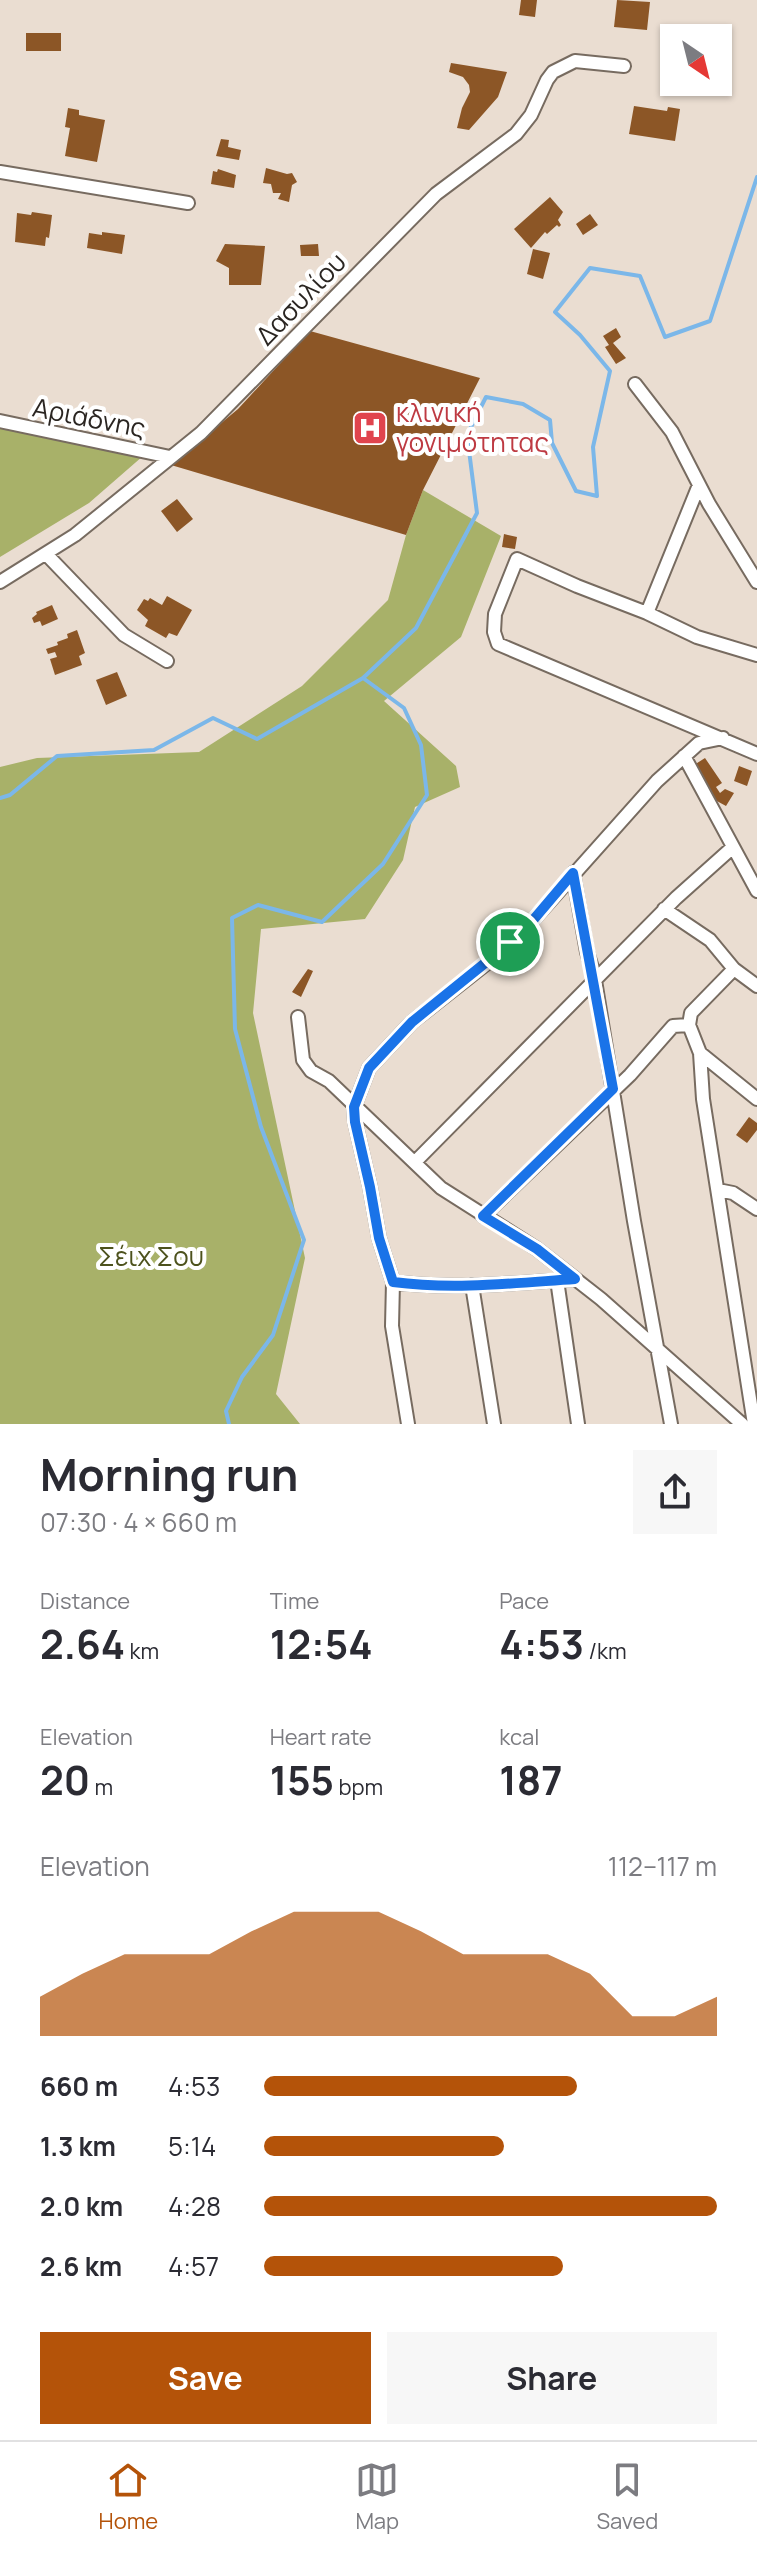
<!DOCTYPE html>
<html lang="en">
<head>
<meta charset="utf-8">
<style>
	:root { --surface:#fff; --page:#f7f7f7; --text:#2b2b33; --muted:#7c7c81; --line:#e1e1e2; --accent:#b45309 }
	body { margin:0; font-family:Manrope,sans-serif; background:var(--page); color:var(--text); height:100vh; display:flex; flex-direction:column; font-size:30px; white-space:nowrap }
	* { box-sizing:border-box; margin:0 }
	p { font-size:26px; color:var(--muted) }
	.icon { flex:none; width:44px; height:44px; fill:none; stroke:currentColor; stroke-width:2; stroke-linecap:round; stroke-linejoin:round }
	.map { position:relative; height:1424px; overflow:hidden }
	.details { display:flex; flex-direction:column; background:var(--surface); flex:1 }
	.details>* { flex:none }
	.needle { width:52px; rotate:145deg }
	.controls { position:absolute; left:660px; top:24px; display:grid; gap:16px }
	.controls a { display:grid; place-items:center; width:72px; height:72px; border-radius:0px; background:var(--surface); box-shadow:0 2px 6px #0004; font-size:40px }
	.pin { position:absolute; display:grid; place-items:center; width:68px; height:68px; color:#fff; margin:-34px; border:4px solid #fff; border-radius:50%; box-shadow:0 2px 8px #0007 }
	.round { display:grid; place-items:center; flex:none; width:84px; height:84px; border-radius:0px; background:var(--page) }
	.summary { display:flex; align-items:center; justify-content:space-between; height:136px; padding:0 40px }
	h1 { font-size:44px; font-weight:700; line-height:60px }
	.stats { display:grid; grid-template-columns:repeat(3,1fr); gap:12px; height:136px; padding:8px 40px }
	.stats div { display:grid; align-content:center }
	.stats b { font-size:40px; font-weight:700 }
	.stats small { font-size:22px; font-weight:400 }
	.stats p { font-size:22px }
	.chart { height:224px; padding:16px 40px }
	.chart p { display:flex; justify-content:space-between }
	.chart svg { width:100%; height:144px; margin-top:8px; fill:var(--accent); opacity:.7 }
	.primary-button { display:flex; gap:16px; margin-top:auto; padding:16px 40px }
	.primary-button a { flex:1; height:92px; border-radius:0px; background:var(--accent); color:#fff; font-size:32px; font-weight:700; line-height:92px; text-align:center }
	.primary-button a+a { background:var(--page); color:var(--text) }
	ul { padding:0 40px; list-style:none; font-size:26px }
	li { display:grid; grid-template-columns:128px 96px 1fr; align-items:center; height:60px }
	li i { height:20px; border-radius:10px; background:var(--accent) }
	.tab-bar { display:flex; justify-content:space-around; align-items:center; height:112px; border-top:2px solid var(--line); background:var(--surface); font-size:22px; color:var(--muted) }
	.tab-bar a { display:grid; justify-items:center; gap:4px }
	.tab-bar .on { color:var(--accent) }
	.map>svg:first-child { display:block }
	.forest { fill:#a8b169 }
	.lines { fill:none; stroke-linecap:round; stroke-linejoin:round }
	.stream { stroke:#7bb7e9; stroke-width:4 }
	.building { fill:#8c5626 }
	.street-casing { stroke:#776b60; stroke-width:16 }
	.street { stroke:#fff; stroke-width:12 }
	.route-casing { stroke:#fff; stroke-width:16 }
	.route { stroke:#1a73e8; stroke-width:10 }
	.labels { text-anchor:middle; stroke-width:8; stroke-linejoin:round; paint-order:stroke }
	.street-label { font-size:26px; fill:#2a2521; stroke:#fff }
	.health-label { font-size:26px; fill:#be3a42; stroke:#fff; text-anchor:start }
	.park-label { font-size:26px; fill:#4d521d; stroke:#fff }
</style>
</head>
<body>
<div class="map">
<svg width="757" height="1424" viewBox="0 0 757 1424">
	<rect width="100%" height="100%" fill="#eaddd1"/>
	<path class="forest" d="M 0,426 L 143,456 L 89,503 L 0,557 Z
		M 423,490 L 501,536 L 461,637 L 384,701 L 456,766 L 460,787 L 415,807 L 403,860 L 365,919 L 261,929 L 253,1013 L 305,1258 L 276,1394 L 300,1424 L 0,1424 L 0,767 L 37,758 L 199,752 L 302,686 L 388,600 L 406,535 Z"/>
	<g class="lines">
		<path class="stream" d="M 0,798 L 10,795 L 57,756 L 154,750 L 213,718 L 257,739 L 363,678
			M 229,1424 L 226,1411 L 242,1377 L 273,1335 L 304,1240 L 261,1127 L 235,1029 L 232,918 L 258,905 L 322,922 L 383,864 L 427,795 L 421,745 L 404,708 L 363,678 L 416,628 L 477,513 L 467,435 L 486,397 L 523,404 L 550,420 L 552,443 L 576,491 L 597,496 L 593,447 L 610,371 L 580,335 L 555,312 L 590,268 L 640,276 L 665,337 L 710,321 L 757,177"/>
	</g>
	<path class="building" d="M 521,0 L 537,0 L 535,17 L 519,15 Z
		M 617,0 L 650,2 L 647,30 L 614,27 Z
		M 26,33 L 61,33 L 61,51 L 26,51 Z
		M 451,63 L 507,72 L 498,97 L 469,130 L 457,128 L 462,108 L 470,92 L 469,85 L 463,77 L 449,72 Z
		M 634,106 L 667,111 L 668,107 L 680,109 L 675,141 L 629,134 Z
		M 68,108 L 79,110 L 79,115 L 105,120 L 97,162 L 65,156 L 70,128 L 65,127 Z
		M 221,139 L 229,140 L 228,147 L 241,150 L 239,160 L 216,156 Z
		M 266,168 L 287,174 L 292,173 L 297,182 L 292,185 L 289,202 L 278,199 L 281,193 L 273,193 L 271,184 L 263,183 Z
		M 218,169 L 236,175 L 234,188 L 211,184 L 213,171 L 217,172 Z
		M 550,197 L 563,212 L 558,220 L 561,225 L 559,227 L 557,225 L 547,234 L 545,232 L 531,248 L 514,229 Z
		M 32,212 L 52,215 L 49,238 L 46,237 L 45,246 L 15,242 L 17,213 L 31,215 Z
		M 590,214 L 598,225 L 583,235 L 576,224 Z
		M 102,232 L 125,235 L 122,254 L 87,248 L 89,233 L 102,235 Z
		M 225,244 L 265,246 L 261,285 L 229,285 L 229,268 L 216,261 Z
		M 318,244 L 319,256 L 301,256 L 300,245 Z
		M 533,249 L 550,253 L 543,279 L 527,274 Z
		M 616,328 L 621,337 L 613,343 L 626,358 L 616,364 L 605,347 L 609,345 L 603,336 Z
		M 310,331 L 480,378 L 423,490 L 406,535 L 171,465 L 238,409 Z
		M 177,499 L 193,519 L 177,532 L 161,511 Z
		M 504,534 L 517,537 L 515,549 L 502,547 Z
		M 167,596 L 192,610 L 177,636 L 169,633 L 166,638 L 145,626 L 148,620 L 137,610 L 144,599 L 148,601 L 150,598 L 162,605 Z
		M 52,605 L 58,619 L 42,626 L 40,621 L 34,623 L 32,618 L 37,614 L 36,612 Z
		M 77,630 L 85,653 L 79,656 L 82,665 L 55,675 L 50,659 L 57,657 L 55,652 L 48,654 L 46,649 L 58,645 L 57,642 L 68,638 L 67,634 Z
		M 117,672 L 127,696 L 106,705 L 96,680 Z
		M 705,758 L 722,783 L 716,787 L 720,793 L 725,789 L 734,793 L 726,806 L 715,800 L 694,765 Z
		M 739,766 L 752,771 L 747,786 L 734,781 Z
		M 308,969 L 313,971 L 301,997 L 292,992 Z
		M 749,1117 L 757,1123 L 757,1130 L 747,1143 L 736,1135 Z"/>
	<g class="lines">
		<g class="street-casing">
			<path id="street" d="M 0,172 L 188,203
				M 635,384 L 672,432 L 709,504 L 757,582
				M 0,421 L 170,457
				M 47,555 L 124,635 L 167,661
				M 0,582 L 75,535 L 201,433 L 436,194 L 516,134 L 531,115 L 547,80 L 553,72 L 575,61 L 624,66
				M 647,613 L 699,485
				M 757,655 L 697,637 L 647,613 L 577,586 L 517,559 L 495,614 L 494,632 L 498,644 L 757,754
				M 684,756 L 757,891
				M 573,873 L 587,952 L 594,974 L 634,1221 L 671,1424
				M 664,909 L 710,940 L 734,969 L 757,986
				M 298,1017 L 303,1060 L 311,1071 L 329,1081 L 441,1188 L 537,1249 L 601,1299 L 742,1424
				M 689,1025 L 700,1053 L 703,1099 L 754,1424
				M 700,1053 L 757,1099
				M 416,1161 L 676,898 L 733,847
				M 718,1190 L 733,1193 L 757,1209
				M 483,1216 L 630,1075 L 673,1026 L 689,1025 L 691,1013 L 734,969
				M 557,1280 L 578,1424
				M 393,1282 C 454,1290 515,1283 575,1279
				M 472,1285 L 494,1424
				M 408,1424 L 392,1326 L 393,1282 L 379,1238 L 370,1187 L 355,1122 L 354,1107 L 369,1068 L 412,1022 L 491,960 L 534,919 L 657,781 L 699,743 L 723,738"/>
		</g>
		<use href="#street" class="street"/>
	</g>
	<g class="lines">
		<g class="route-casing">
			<path id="route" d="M 573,873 L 613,1089 L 483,1216 L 537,1249 L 575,1279 C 515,1283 454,1290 393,1282 L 379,1238 L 370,1187 L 355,1122 L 354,1107 L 369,1068 L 412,1022 L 500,951 L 534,919 Z"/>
		</g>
		<use href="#route" class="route"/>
	</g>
	<defs>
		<g id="hospital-square" transform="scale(1.8)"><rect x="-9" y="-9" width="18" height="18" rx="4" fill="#e0444e" stroke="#fff"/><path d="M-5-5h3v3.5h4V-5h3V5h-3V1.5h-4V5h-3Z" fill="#fff"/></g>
	</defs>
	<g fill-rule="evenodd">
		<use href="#hospital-square" x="370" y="428"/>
	</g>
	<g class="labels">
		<g class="street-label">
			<text transform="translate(301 299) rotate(-46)" y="9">Δασυλίου</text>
			<text transform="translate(89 418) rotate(11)" y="9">Αριάδνης</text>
		</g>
		<g class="health-label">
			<text x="396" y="422">κλινική<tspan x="396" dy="30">γονιμότητας</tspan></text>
		</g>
		<g class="park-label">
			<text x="151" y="1266">Σέιχ Σου</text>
		</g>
	</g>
</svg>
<div class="controls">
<a><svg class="needle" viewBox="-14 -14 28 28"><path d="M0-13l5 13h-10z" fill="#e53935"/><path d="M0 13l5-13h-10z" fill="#7c7c81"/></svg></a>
</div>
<div class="pin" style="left:510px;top:942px;background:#1e9e55"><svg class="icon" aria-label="arrive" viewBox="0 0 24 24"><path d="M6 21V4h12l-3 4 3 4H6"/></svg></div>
</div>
<section class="details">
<div class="summary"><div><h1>Morning run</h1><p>07:30 · 4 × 660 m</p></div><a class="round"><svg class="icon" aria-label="share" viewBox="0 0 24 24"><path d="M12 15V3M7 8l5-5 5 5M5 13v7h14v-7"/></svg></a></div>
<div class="stats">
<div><p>Distance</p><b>2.64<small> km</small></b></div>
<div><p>Time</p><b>12:54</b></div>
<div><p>Pace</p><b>4:53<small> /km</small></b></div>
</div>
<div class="stats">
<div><p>Elevation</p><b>20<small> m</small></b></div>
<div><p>Heart rate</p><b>155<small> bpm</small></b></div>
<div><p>kcal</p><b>187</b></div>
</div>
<div class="chart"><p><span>Elevation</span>112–117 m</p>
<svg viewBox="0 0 160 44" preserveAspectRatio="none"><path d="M0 44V32L10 25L20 19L30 19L40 19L50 12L60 6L70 6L80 6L90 12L100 19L110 19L120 19L130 25L140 38L150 38L160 32V44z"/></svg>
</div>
<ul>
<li><b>660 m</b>4:53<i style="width:69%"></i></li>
<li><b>1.3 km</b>5:14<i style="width:53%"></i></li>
<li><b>2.0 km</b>4:28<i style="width:100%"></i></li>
<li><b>2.6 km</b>4:57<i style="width:66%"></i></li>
</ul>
<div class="primary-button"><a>Save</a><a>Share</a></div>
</section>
<nav class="tab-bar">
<a class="on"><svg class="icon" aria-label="home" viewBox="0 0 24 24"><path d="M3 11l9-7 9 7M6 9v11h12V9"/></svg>Home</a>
<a><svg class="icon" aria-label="map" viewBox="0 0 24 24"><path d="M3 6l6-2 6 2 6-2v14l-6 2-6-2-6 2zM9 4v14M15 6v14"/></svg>Map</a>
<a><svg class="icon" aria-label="saved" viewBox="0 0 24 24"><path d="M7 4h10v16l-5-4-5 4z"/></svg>Saved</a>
</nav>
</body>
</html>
